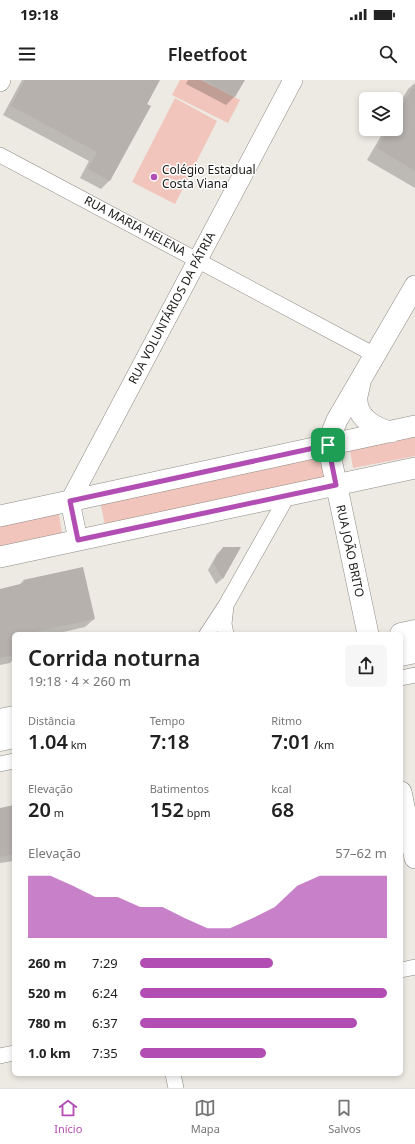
<!DOCTYPE html>
<html lang="pt">
<head>
<meta charset="utf-8">
<style>
	:root { --surface:#fff; --page:#f6f6f6; --text:#222; --muted:#767676; --line:#e0e0e0; --accent:#b24db3 }
	body { margin:0; font-family:"Noto Sans",sans-serif; background:var(--page); color:var(--text); height:100vh; display:flex; flex-direction:column; font-size:15px; white-space:nowrap }
	* { box-sizing:border-box; margin:0 }
	p { font-size:13px; color:var(--muted) }
	.icon { flex:none; width:22px; height:22px; fill:none; stroke:currentColor; stroke-width:2; stroke-linecap:round; stroke-linejoin:round }
	.map { position:relative; flex:1; overflow:hidden }
	.drawer { position:absolute; left:12px; top:552px; width:391px; height:444px; display:flex; flex-direction:column; background:var(--surface); border-radius:6px; box-shadow:0 2px 6px #0003 }
	.drawer>* { flex:none }
	.fabs { position:absolute; left:359px; top:12px; display:grid; gap:8px }
	.fabs a { display:grid; place-items:center; width:44px; height:44px; border-radius:6px; background:var(--surface); box-shadow:0 2px 6px #0003; font-size:20px }
	.pin { position:absolute; display:grid; place-items:center; width:34px; height:34px; color:#fff; margin:-17px; border-radius:8px; box-shadow:0 2px 6px #0006 }
	.round { display:grid; place-items:center; flex:none; width:42px; height:42px; border-radius:6px; background:var(--page) }
	.summary { display:flex; align-items:center; justify-content:space-between; height:68px; padding:0 16px }
	h1 { font-size:22px; font-weight:600; line-height:30px }
	.stats { display:grid; grid-template-columns:repeat(3,1fr); gap:6px; height:68px; padding:4px 16px }
	.stats div { display:grid; align-content:center }
	.stats b { font-size:20px; font-weight:600 }
	.stats small { font-size:11px; font-weight:400 }
	.stats p { font-size:11px }
	.chart { height:112px; padding:8px 16px }
	.chart p { display:flex; justify-content:space-between }
	.chart svg { width:100%; height:72px; margin-top:4px; fill:var(--accent); opacity:.7 }
	ul { padding:0 16px; list-style:none; font-size:13px }
	li { display:grid; grid-template-columns:64px 48px 1fr; align-items:center; height:30px }
	li i { height:10px; border-radius:5px; background:var(--accent) }
	.status { display:flex; justify-content:space-between; align-items:center; height:28px; padding:0 20px; background:var(--surface); direction:ltr }
	.status svg { height:11px; fill:currentColor }
	header { display:flex; justify-content:space-between; align-items:center; height:52px; padding:0 16px; background:var(--surface); font-size:18px; font-weight:600 }
	.tabs { display:flex; justify-content:space-around; align-items:center; height:56px; border-top:1px solid var(--line); background:var(--surface); font-size:11px; color:var(--muted) }
	.tabs a { display:grid; justify-items:center; gap:2px }
	.tabs .current { color:var(--accent) }
	.map>svg:first-child { display:block }
	.green { fill:#f1c5bb }
	.shadow { fill:#0003 }
	.building { fill:#b6b1ad }
	.lines { fill:none; stroke-linecap:round; stroke-linejoin:round }
	.minor-casing { stroke:#8d8a85; stroke-width:16 }
	.tertiary-casing { stroke:#8d8a85; stroke-width:20 }
	.secondary-casing { stroke:#8d8a85; stroke-width:22 }
	.trunk-casing { stroke:#8d8a85; stroke-width:23 }
	.minor { stroke:#fff; stroke-width:15 }
	.tertiary { stroke:#fff; stroke-width:19 }
	.secondary { stroke:#fff; stroke-width:21 }
	.trunk { stroke:#fff; stroke-width:22 }
	.route-casing { stroke:#fff; stroke-width:8 }
	.route { stroke:#b24db3; stroke-width:5 }
	.poi-dot { fill:#b24db3; stroke:#fff; stroke-width:1.5 }
	.labels { text-anchor:middle; stroke-width:3; stroke-linejoin:round; paint-order:stroke }
	.poi-label { font-size:12px; fill:#1b1a18; stroke:#fff; text-anchor:start }
	.street-label { font-size:12px; fill:#1b1a18; stroke:#fff }
</style>
</head>
<body>
<div class="status"><b>19:18</b><svg viewBox="0 0 49 12"><path d="M0 12V9h3v3zM5 12V6h3v6zM10 12V3h3v9zM15 12V0h3v12zM26 1h20v11H26zM47 4h2v5h-2z"/></svg></div>
<header><svg class="icon" aria-label="menu" viewBox="0 0 24 24"><path d="M4 6h16M4 12h16M4 18h16"/></svg>Fleetfoot<svg class="icon" aria-label="search" viewBox="0 0 24 24"><circle cx="10" cy="10" r="6"/><path d="M15 15l6 6"/></svg></header>
<div class="map">
<svg width="415" height="1008" viewBox="0 0 415 1008">
	<rect width="100%" height="100%" fill="#ede9e3"/>
	<path class="green" d="M 180,0 L 201,0 L 240,20 L 228,43 L 172,15 Z
		M 175,18 L 217,41 L 175,124 L 132,102 Z
		M 415,351 L 415,376 L 353,388 L 349,365 Z
		M 324,374 L 326,397 L 105,445 L 100,421 Z
		M 58,429 L 62,453 L 0,466 L 0,443 Z"/>
	<path class="shadow" d="M 22,0 L 159,0 L 110,100 L 101,109 L 80,98 L 89,81 L 3,35 Z
		M 188,0 L 243,0 L 235,16 L 226,25 L 186,4 Z
		M 415,3 L 415,108 L 367,80 L 385,49 L 396,49 L 396,30 L 408,9 Z
		M 223,468 L 239,468 L 222,499 L 216,504 L 208,490 L 217,474 Z
		M 23,501 L 94,539 L 85,547 L 55,554 L 14,554 L 14,578 L 10,583 L 0,585 L 0,510 L 19,505 Z
		M 14,726 L 14,781 L 0,783 L 0,729 Z"/>
	<path class="building" d="M 25,0 L 160,0 L 147,24 L 151,26 L 110,101 L 88,89 L 97,72 L 11,26 Z
		M 204,0 L 245,0 L 235,17 Z
		M 415,4 L 415,91 L 377,68 L 389,49 L 396,49 L 396,37 Z
		M 223,467 L 241,467 L 223,499 L 213,483 Z
		M 83,487 L 95,539 L 26,554 L 14,554 L 14,575 L 0,578 L 0,509 L 24,503 L 23,500 Z
		M 14,725 L 14,774 L 0,777 L 0,728 Z"/>
	<g class="lines">
		<g class="minor-casing">
			<path id="minor" d="M 0,75 L 375,275
				M 226,526 L 224,544 L 226,554
				M 207,554 L 226,525 L 288,415
				M 401,598 L 415,595
				M 0,684 L 14,681
				M 401,890 L 415,887
				M 0,976 L 14,973
				M 173,994 L 176,1008"/>
		</g>
		<g class="tertiary-casing">
			<path id="tertiary" d="M 0,2 L 1,0
				M 78,460 L 70,421 L 293,0"/>
		</g>
		<g class="secondary-casing">
			<path id="secondary" d="M 360,303 C 359,307 358,312 357,316 C 355,337 374,348 391,352
				M 0,436 L 415,346
				M 0,477 L 415,388
				M 368,554 L 328,365 L 332,352 L 337,340 L 415,206
				M 401,712 L 415,778"/>
		</g>
		<g class="trunk-casing">
			<path id="trunk" d="M 401,554 L 415,551
				M 401,575 L 415,572
				M 0,640 L 14,637
				M 0,660 L 14,657"/>
		</g>
		<use href="#minor" class="minor"/>
		<use href="#tertiary" class="tertiary"/>
		<use href="#secondary" class="secondary"/>
		<use href="#trunk" class="trunk"/>
	</g>
	<g class="lines">
		<g class="route-casing">
			<path id="route" d="M 328,365 L 336,405 L 78,460 L 70,421 Z"/>
		</g>
		<use href="#route" class="route"/>
	</g>
	<circle class="poi-dot" cx="154" cy="97" r="4"/>
	<g class="labels">
		<g class="poi-label">
			<text x="162" y="94">Colégio Estadual<tspan x="162" dy="14">Costa Viana</tspan></text>
		</g>
		<g class="street-label">
			<text transform="translate(135 146) rotate(28)" y="4">RUA MARIA HELENA</text>
			<text transform="translate(172 228) rotate(-62)" y="4">RUA VOLUNTÁRIOS DA PÁTRIA</text>
			<text transform="translate(350 471) rotate(78)" y="4">RUA JOÃO BRITO</text>
		</g>
	</g>
</svg>
<div class="fabs">
<a><svg class="icon" aria-label="layers" viewBox="0 0 24 24"><path d="M12 4l9 5-9 5-9-5zM3 14l9 5 9-5"/></svg></a>
</div>
<div class="pin" style="left:328px;top:365px;background:#1e9e55"><svg class="icon" aria-label="arrive" viewBox="0 0 24 24"><path d="M6 21V4h12l-3 4 3 4H6"/></svg></div>
<section class="drawer">
<div class="summary"><div><h1>Corrida noturna</h1><p>19:18 · 4 × 260 m</p></div><a class="round"><svg class="icon" aria-label="share" viewBox="0 0 24 24"><path d="M12 15V3M7 8l5-5 5 5M5 13v7h14v-7"/></svg></a></div>
<div class="stats">
<div><p>Distância</p><b>1.04<small> km</small></b></div>
<div><p>Tempo</p><b>7:18</b></div>
<div><p>Ritmo</p><b>7:01<small> /km</small></b></div>
</div>
<div class="stats">
<div><p>Elevação</p><b>20<small> m</small></b></div>
<div><p>Batimentos</p><b>152<small> bpm</small></b></div>
<div><p>kcal</p><b>68</b></div>
</div>
<div class="chart"><p><span>Elevação</span>57–62 m</p>
<svg viewBox="0 0 160 44" preserveAspectRatio="none"><path d="M0 44V6L10 6L20 12L30 19L40 19L50 25L60 25L70 32L80 38L90 38L100 32L110 25L120 12L130 6L140 6L150 6L160 6V44z"/></svg>
</div>
<ul>
<li><b>260 m</b>7:29<i style="width:54%"></i></li>
<li><b>520 m</b>6:24<i style="width:100%"></i></li>
<li><b>780 m</b>6:37<i style="width:88%"></i></li>
<li><b>1.0 km</b>7:35<i style="width:51%"></i></li>
</ul>
</section>
</div>
<nav class="tabs">
<a class="current"><svg class="icon" aria-label="home" viewBox="0 0 24 24"><path d="M3 11l9-7 9 7M6 9v11h12V9"/></svg>Início</a>
<a><svg class="icon" aria-label="map" viewBox="0 0 24 24"><path d="M3 6l6-2 6 2 6-2v14l-6 2-6-2-6 2zM9 4v14M15 6v14"/></svg>Mapa</a>
<a><svg class="icon" aria-label="saved" viewBox="0 0 24 24"><path d="M7 4h10v16l-5-4-5 4z"/></svg>Salvos</a>
</nav>
</body>
</html>
